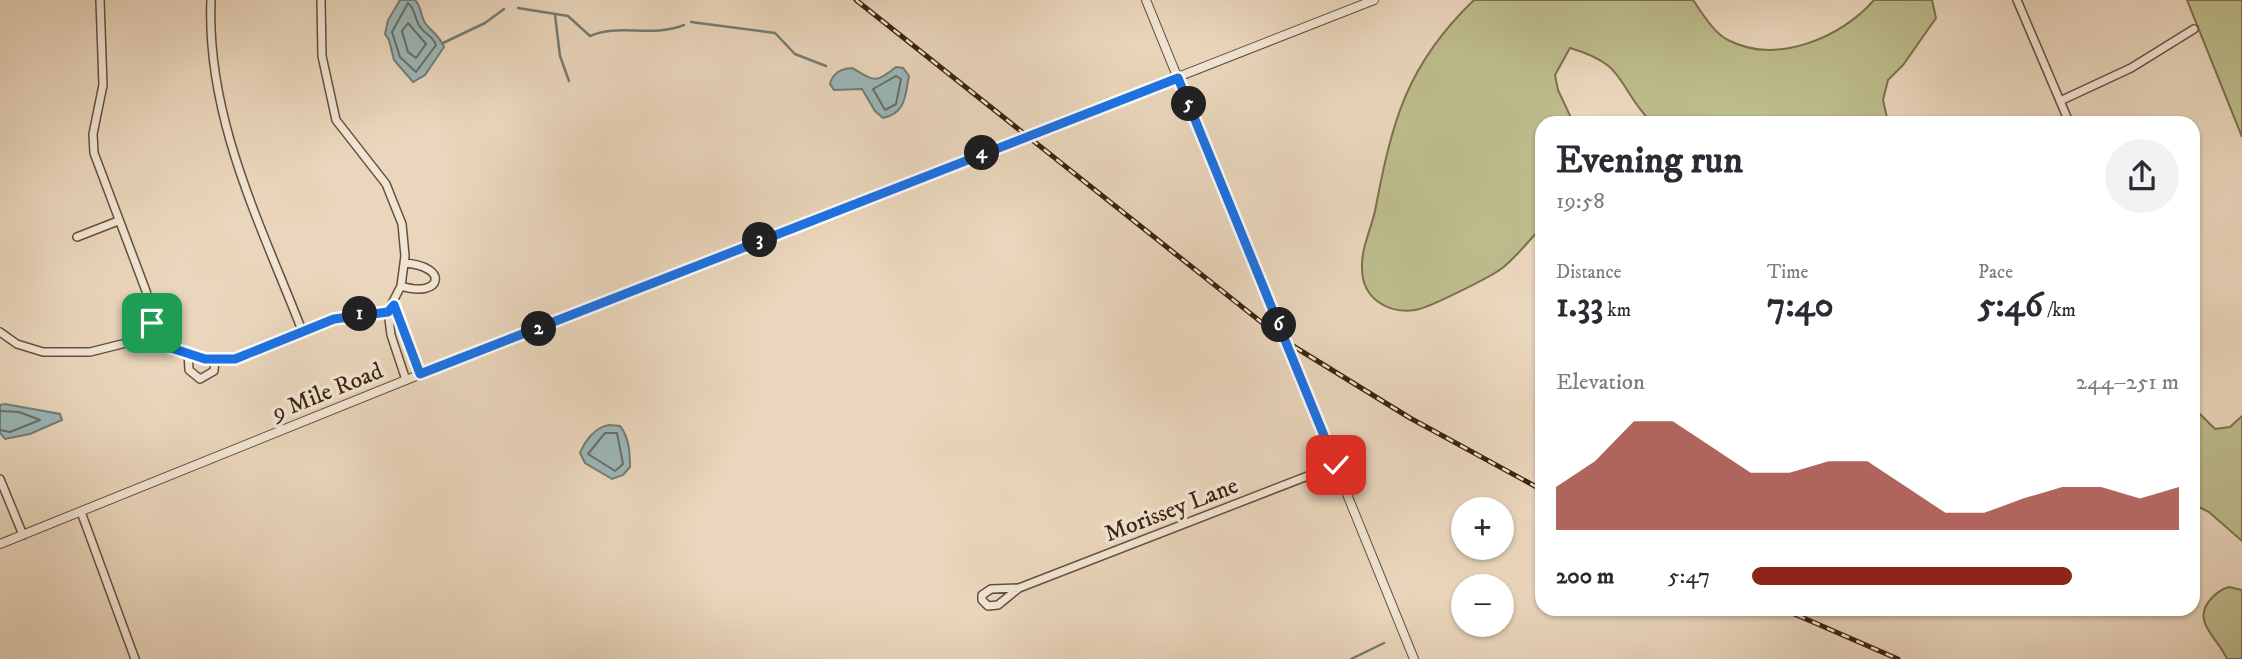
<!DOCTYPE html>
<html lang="en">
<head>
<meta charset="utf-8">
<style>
	:root { --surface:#fff; --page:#f2f2f3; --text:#2b2b33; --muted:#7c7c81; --accent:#8f2418 }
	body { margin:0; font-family:"IM FELL DW Pica",serif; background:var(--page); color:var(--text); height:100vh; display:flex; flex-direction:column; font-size:26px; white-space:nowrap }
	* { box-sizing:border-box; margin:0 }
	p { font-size:23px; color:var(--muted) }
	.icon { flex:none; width:38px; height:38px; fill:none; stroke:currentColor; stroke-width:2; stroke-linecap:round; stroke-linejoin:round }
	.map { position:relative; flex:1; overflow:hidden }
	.side { position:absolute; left:1535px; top:116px; width:665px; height:500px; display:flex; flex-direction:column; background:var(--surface); border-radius:21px; box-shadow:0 2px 5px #0004 }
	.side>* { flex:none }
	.controls { position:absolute; left:1451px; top:497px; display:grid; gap:14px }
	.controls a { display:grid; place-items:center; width:63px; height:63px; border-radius:50%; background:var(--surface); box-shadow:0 2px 5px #0004; font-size:35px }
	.pin { position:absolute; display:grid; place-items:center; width:60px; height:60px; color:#fff; margin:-30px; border-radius:14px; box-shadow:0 4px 10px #0006 }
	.km { position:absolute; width:35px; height:35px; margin:-18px; border-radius:50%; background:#222; color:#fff; font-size:19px; line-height:35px; text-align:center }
	.round { display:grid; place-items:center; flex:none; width:74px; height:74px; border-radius:37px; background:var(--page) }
	.headline { display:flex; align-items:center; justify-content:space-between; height:119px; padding:0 21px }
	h1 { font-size:38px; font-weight:700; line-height:52px }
	.metrics { display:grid; grid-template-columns:repeat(3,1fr); gap:10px; height:119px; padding:7px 21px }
	.metrics div { display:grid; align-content:center }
	.metrics b { font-size:35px; font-weight:700 }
	.metrics small { font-size:19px; font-weight:400 }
	.metrics p { font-size:19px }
	.chart { height:196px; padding:14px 21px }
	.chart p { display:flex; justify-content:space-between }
	.chart svg { width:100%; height:126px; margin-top:7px; fill:var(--accent); opacity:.7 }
	ul { padding:0 21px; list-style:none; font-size:23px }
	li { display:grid; grid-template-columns:112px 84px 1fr; align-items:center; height:52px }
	li i { height:18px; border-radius:9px; background:var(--accent) }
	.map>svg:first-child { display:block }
	.green { fill:#bdbc8c; stroke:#7c704e; stroke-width:2 }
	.water { fill:#9ab7b9; stroke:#747c76; stroke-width:2 }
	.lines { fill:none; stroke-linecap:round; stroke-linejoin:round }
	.shore { stroke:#6a6d65; stroke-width:2 }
	.stream { stroke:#747c76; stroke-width:2.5 }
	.minor-casing { stroke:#66503c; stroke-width:10 }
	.tertiary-casing { stroke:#66503c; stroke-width:10 }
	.minor { stroke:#f1e4d3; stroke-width:7 }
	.tertiary { stroke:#f1e4d3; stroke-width:8 }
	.rail-casing { stroke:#3a2311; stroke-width:5 }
	.rail { stroke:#f1e4d3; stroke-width:2.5; stroke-dasharray:8; stroke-linecap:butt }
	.route-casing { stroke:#fff; stroke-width:14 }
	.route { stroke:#1a73e8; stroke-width:9 }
	.labels { text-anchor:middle; stroke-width:7; stroke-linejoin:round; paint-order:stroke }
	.street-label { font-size:24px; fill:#3a2311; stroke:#f1e4d3 }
</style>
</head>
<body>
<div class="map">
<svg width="2242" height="659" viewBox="0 0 2242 659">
	<rect width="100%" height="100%" fill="#ead6bc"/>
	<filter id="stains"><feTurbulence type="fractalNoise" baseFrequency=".00286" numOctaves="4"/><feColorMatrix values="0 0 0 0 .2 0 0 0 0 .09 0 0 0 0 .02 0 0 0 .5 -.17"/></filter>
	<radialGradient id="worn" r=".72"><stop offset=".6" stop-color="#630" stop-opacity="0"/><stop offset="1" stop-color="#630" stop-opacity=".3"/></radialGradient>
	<path class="green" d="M 1474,0 L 1693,0 C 1702,13 1714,33 1728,40 C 1776,65 1841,38 1874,0 L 1932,0 L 1936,18 L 1903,65 L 1888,80 L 1883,100 L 1888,122 L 1651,122 C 1615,84 1628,65 1570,48 L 1555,75 L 1558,90 L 1573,122 L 1542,122 L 1542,227 C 1529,240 1516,258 1501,269 C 1490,277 1427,309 1415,310 C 1387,314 1362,298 1362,268 C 1361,249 1371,229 1375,211 C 1392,122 1406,65 1474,0 Z
		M 2187,0 L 2242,0 L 2242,137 Z
		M 2193,407 L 2215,429 L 2230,427 L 2242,416 L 2242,541 L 2209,512 L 2193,504 Z
		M 2229,587 L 2242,590 L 2242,659 L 2227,659 C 2219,639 2191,622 2210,600 C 2215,594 2221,589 2229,587 Z"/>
	<path class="water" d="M 400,0 L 415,0 C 422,7 420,15 425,23 C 432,32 439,35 444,47 L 425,75 L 413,82 L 394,60 L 389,40 L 385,34 L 388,20 Z
		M 896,67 L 903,68 L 909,76 C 905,96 906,113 883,118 L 875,111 L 862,89 L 834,90 L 830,84 C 833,73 840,69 852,68 C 874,80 874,85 896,67 Z
		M 5,404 L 60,414 L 62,420 L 30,434 L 5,439 L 0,433 L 0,405 Z
		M 609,425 L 620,426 C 629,437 630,452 630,467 L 623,475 L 612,479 L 585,463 L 580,453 C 585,441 595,427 609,425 Z"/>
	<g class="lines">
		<path class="shore" d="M 408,3 C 416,9 414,20 421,28 C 426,35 433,36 436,45 L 416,72 L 400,57 L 392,32 Z
			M 408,23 L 426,44 L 416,58 L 408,52 L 402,31 Z
			M 896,76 L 901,79 L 896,104 L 885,110 L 873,89 Z
			M 0,411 L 19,412 L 40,420 L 10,432 L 0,430
			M 605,433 L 617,433 L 623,464 L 615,471 L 588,454 Z"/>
		<path class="stream" d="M 518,8 L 568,16 L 590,36 C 618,23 651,38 684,25
			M 555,15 L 560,56 L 569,81
			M 691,22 L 775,33 L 795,54 L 826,66
			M 443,43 L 485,23 L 504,9
			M 1351,659 L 1384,643"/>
		<g class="minor-casing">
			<path id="minor" d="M 100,0 L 103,85 L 93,134 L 94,153 L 146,291 L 152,314 L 151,341
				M 211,0 C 206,118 261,225 303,333
				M 321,0 L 322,56 L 336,120 L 386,184 L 402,224 L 405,256 L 401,286 L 388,311 L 391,335 L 406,380
				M 2017,0 L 2069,122
				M 2060,101 L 2131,68 L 2194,29
				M 77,237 L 118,221
				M 401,286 C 442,299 450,266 404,263
				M 394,305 L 420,374
				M 0,332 L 17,344 L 43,352 L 90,352 L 130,342 L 151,341 L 205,359 L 235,359 L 334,319 L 388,311
				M 188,352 L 189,370 L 200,379 L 214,371 L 215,359
				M 0,479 L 23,535
				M 81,512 L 135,659
				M 1019,588 L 991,589 L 982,595 L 982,600 L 988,606 L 998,605 L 1019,588 L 1336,465"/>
		</g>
		<g class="tertiary-casing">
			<path id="tertiary" d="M 1146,0 L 1414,659
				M 0,544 L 406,380 L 1374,0"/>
		</g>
		<use href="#minor" class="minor"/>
		<use href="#tertiary" class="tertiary"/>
		<g class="rail-casing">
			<path id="rail" d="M 856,0 L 1285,341 L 1410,418 L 1542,490
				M 1783,609 L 1898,659"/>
		</g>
		<use href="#rail" class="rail"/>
	</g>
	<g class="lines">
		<g class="route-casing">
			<path id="route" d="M 152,323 L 150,341 L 205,359 L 235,359 L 334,319 L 388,312 L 394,305 L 420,374 L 1178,78 L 1336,465"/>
		</g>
		<use href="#route" class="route"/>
	</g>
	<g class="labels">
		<g class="street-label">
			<text transform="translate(327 391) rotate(-22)" y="8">9 Mile Road</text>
			<text transform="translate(1171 509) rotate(-21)" y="8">Morissey Lane</text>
		</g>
	</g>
	<rect width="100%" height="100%" filter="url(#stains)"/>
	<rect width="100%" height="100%" fill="url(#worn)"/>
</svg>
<div class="controls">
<a>+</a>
<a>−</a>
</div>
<div class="pin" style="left:152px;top:323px;background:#1e9e55"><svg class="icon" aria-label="arrive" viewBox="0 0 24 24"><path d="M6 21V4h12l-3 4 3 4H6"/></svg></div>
<div class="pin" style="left:1336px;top:465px;background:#d93025"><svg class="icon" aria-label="check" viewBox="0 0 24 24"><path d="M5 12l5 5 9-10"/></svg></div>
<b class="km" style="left:360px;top:314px">1</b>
<b class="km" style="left:539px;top:329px">2</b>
<b class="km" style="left:760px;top:240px">3</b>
<b class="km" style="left:982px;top:153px">4</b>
<b class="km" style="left:1189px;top:104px">5</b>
<b class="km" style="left:1279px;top:325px">6</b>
<section class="side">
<div class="headline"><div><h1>Evening run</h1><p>19:58</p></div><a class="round"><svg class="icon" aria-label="share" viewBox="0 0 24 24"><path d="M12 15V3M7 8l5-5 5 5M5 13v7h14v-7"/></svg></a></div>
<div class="metrics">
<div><p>Distance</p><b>1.33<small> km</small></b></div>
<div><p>Time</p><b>7:40</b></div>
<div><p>Pace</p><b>5:46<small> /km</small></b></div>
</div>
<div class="chart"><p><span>Elevation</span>244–251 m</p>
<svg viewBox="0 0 160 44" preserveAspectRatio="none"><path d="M0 44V29L10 20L20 6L30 6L40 15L50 24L60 24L70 20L80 20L90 29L100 38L110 38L120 33L130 29L140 29L150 33L160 29V44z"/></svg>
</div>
<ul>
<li><b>200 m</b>5:47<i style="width:75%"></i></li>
</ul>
</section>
</div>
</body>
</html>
